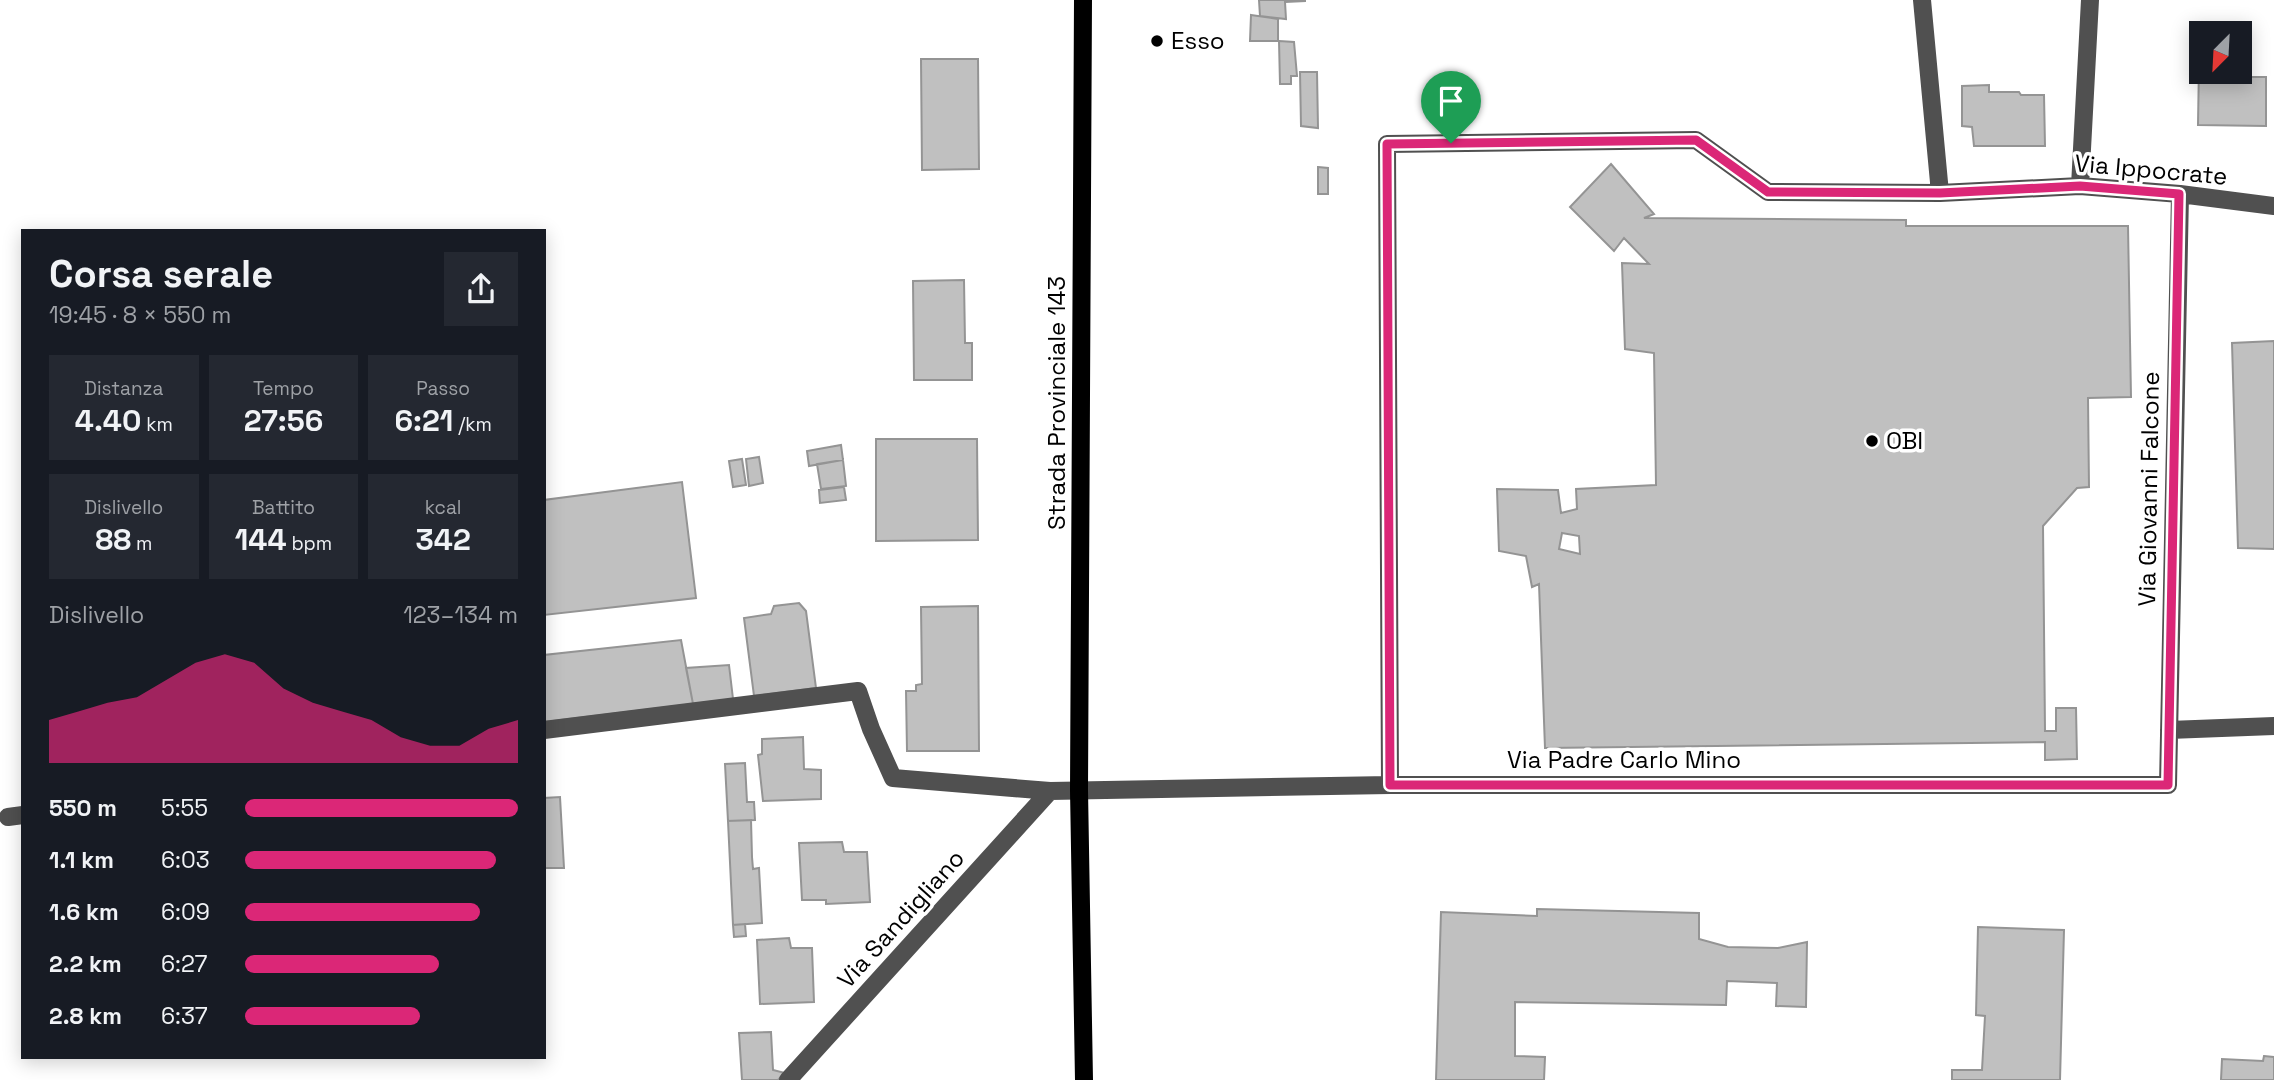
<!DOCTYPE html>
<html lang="it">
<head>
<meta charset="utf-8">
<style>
	:root { --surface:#171b24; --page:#242831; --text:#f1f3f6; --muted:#9ea1a6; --accent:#db2777 }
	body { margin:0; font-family:"Space Grotesk",sans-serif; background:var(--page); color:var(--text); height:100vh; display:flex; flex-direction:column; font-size:26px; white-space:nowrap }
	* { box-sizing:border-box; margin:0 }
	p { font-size:23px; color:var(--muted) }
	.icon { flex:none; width:38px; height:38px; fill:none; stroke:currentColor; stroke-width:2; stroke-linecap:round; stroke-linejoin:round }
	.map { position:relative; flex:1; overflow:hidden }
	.sheet { position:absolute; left:21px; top:229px; width:525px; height:830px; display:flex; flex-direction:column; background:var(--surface); border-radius:0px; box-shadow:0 4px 18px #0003 }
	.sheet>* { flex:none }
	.needle { width:46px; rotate:204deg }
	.buttons { position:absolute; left:2189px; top:21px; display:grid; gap:14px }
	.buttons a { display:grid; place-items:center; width:63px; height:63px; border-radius:0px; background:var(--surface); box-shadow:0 4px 18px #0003; font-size:35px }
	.pin { position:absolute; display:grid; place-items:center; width:60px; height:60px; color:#fff; margin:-72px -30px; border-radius:50% 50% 50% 0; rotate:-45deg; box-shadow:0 0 7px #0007 }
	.pin .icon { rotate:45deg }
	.round { display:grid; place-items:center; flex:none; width:74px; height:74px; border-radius:0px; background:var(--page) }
	.overview { display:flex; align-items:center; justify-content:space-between; height:119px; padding:0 28px }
	h1 { font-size:38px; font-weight:600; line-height:52px }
	.metrics { display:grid; grid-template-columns:repeat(3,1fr); gap:10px; height:119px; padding:7px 28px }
	.metrics div { display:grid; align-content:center; border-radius:0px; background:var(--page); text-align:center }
	.metrics b { font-size:30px; font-weight:600 }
	.metrics small { font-size:19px; font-weight:400 }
	.metrics p { font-size:19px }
	.chart { height:196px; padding:14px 28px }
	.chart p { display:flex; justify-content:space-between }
	.chart svg { width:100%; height:126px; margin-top:7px; fill:var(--accent); opacity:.7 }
	ul { padding:0 28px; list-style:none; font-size:23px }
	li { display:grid; grid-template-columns:112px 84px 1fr; align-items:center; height:52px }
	li i { height:18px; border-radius:9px; background:var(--accent) }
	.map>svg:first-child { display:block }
	.building { fill:#c0c0c0; stroke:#949494; stroke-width:2; fill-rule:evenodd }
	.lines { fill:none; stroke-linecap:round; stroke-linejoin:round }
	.minor { stroke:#505050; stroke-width:18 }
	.major { stroke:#000; stroke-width:18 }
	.route-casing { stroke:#fff; stroke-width:14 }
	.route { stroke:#db2777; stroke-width:9 }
	.poi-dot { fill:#000; stroke:#fff; stroke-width:2.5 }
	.labels { text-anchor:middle; stroke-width:7; stroke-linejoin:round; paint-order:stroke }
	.poi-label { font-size:24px; fill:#000; stroke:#fff; text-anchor:start }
	.street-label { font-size:24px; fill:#000; stroke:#fff }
</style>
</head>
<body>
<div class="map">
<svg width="2274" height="1080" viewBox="0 0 2274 1080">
	<rect width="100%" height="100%" fill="#fff"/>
	<path class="building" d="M 1259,0 L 1305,0 L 1305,1 L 1285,2 L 1286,19 L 1260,16 Z
		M 1251,15 L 1278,19 L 1278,41 L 1250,41 Z
		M 1279,41 L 1294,42 L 1297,76 L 1291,76 L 1291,84 L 1280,84 Z
		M 921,59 L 978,59 L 979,169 L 922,170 Z
		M 2199,64 L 2202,64 L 2202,72 L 2240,72 L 2240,64 L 2247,64 L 2247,77 L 2266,77 L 2266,126 L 2198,125 Z
		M 1300,72 L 1317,72 L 1318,128 L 1301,126 Z
		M 1989,85 L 1989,92 L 2019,92 L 2021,95 L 2044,95 L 2045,146 L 1974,146 L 1972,127 L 1962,126 L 1962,86 Z
		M 1611,164 L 1654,214 L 1644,218 L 1906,220 L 1906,226 L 2128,226 L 2131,397 L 2088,398 L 2089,487 L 2077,488 L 2043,526 L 2045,731 L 2056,731 L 2056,708 L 2076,708 L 2077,759 L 2045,760 L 2045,742 L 1545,748 L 1539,584 L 1532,587 L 1526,556 L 1499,551 L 1497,489 L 1558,490 L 1561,513 L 1577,509 L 1576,489 L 1656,485 L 1654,353 L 1625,349 L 1622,263 L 1649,264 L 1624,238 L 1614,251 L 1570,207 ZM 1562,533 L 1579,536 L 1580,554 L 1559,549 Z
		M 1318,167 L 1328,168 L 1328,194 L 1318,194 Z
		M 964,280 L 965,343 L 972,343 L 972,380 L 914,380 L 913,281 Z
		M 2274,341 L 2274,549 L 2238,548 L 2232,343 Z
		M 876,439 L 977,439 L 978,540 L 876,541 Z
		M 841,445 L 843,460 L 809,466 L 807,451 Z
		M 759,457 L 763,483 L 749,486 L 746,459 Z
		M 742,459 L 746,485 L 733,487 L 729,461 Z
		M 843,460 L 846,486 L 821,489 L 817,464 Z
		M 682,482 L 696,598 L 544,615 L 544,500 Z
		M 844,487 L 846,500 L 820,503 L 819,490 Z
		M 799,603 L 806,611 L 816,688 L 754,696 L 744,618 L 771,614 L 774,606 Z
		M 978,606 L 979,751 L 907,751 L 906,691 L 916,691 L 916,685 L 922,684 L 921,607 Z
		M 681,640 L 693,704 L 544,722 L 544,655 Z
		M 729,665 L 733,699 L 693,704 L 686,668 Z
		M 803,737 L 804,769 L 821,770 L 821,799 L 763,801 L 758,755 L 762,754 L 762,739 Z
		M 745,763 L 747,802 L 754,802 L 755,820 L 728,821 L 725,764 Z
		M 560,797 L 564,868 L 544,868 L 544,798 Z
		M 751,820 L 752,857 L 753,869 L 759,868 L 762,923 L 733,925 L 728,821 Z
		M 842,842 L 844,852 L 867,852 L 870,902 L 826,904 L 826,900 L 802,900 L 799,843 Z
		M 1537,909 L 1699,913 L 1699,939 L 1728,947 L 1778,948 L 1807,942 L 1806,1007 L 1776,1006 L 1777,983 L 1727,981 L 1726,1005 L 1515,1002 L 1515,1056 L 1545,1057 L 1544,1080 L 1436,1080 L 1441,912 L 1537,916 Z
		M 745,924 L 746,936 L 734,937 L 733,925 Z
		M 1978,927 L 2064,930 L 2060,1080 L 1952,1080 L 1952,1070 L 1982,1070 L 1985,1016 L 1976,1015 Z
		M 789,938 L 791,948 L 812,948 L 814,1002 L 760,1004 L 757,940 Z
		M 771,1032 L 773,1070 L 785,1073 L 778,1080 L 742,1080 L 739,1033 Z
		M 2264,1056 L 2274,1057 L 2274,1080 L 2221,1080 L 2222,1059 L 2263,1061 Z"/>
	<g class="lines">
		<path class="minor" d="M 1922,0 L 1940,193
			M 2080,186 L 2090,0
			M 544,730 L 858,691 L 871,729 L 893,778 L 1050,791 L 1390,785 L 2168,785 L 2180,194
			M 2169,730 L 2274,726
			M 1390,785 L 1387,144 L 1696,140 L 1768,192 L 1940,193 L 2080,186 L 2180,194 L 2274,206
			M 8,817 L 23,815
			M 788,1080 L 1050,791"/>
		<path class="major" d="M 1083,0 L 1079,790 L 1084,1080"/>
	</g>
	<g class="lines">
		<g class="route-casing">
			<path id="route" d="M 1696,140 L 1768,192 L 1940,193 L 2080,186 L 2179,194 L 2168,785 L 1390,785 L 1387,144 Z"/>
		</g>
		<use href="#route" class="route"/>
	</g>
	<g class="poi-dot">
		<circle cx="1157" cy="41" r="7"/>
		<circle cx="1872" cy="441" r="7"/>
	</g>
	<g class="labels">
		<g class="poi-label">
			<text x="1171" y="49">Esso</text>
			<text x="1886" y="449">OBI</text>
		</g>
		<g class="street-label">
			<text transform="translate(2151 170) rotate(5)" y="8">Via Ippocrate</text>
			<text transform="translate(1057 403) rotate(-90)" y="8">Strada Provinciale 143</text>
			<text transform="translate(2149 489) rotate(-89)" y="8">Via Giovanni Falcone</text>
			<text x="1624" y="768">Via Padre Carlo Mino</text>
			<text transform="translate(901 919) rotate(-48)" y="8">Via Sandigliano</text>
		</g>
	</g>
</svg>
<div class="buttons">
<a><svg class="needle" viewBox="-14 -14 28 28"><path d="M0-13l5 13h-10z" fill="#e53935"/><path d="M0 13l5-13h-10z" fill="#9ea1a6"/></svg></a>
</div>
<div class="pin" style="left:1451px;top:143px;background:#1e9e55"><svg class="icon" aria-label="arrive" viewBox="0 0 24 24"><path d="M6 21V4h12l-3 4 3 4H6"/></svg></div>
<section class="sheet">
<div class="overview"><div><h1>Corsa serale</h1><p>19:45 · 8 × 550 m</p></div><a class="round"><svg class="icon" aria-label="share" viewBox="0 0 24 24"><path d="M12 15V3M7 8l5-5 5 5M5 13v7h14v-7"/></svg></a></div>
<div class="metrics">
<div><p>Distanza</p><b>4.40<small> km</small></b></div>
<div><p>Tempo</p><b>27:56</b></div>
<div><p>Passo</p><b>6:21<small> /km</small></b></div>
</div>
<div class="metrics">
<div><p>Dislivello</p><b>88<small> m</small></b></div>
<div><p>Battito</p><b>144<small> bpm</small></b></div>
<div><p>kcal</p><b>342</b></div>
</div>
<div class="chart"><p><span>Dislivello</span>123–134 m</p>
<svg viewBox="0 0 160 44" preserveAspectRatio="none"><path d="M0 44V29L10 26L20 23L30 21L40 15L50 9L60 6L70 9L80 18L90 23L100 26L110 29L120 35L130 38L140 38L150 32L160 29V44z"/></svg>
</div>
<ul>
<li><b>550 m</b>5:55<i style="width:100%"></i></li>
<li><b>1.1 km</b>6:03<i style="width:92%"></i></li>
<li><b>1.6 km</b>6:09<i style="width:86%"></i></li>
<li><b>2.2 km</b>6:27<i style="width:71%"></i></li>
<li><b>2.8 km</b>6:37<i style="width:64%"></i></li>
</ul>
</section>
</div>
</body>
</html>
